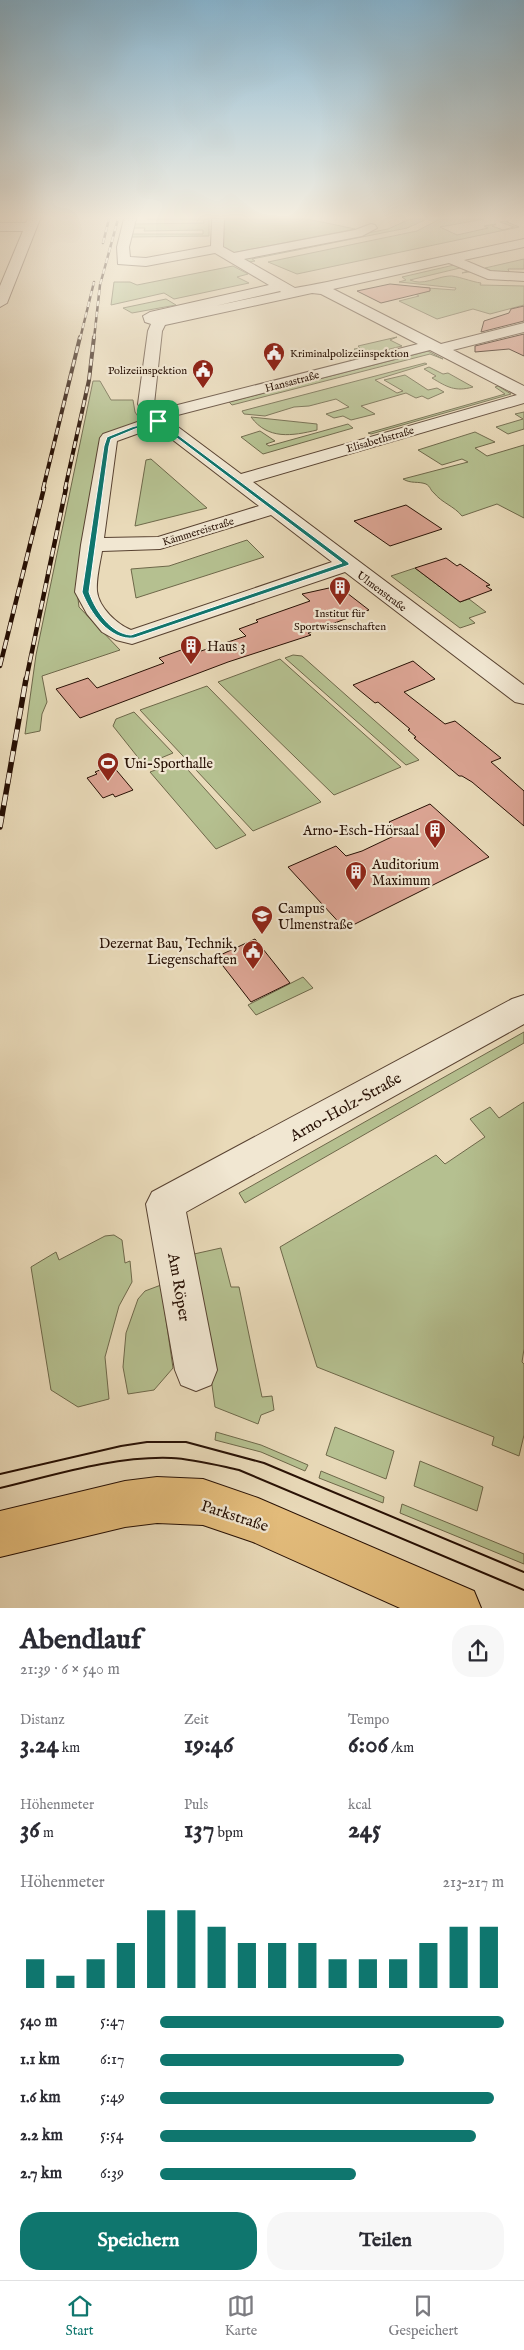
<!DOCTYPE html>
<html lang="de">
<head>
<meta charset="utf-8">
<style>
	:root { --surface:#fff; --page:#f7f7f7; --text:#2b2b33; --muted:#7c7c81; --line:#e1e1e2; --accent:#0f766e }
	body { margin:0; font-family:"IM FELL English",serif; background:var(--page); color:var(--text); height:100vh; display:flex; flex-direction:column; font-size:19px; white-space:nowrap }
	* { box-sizing:border-box; margin:0 }
	p { font-size:16px; color:var(--muted) }
	.icon { flex:none; width:28px; height:28px; fill:none; stroke:currentColor; stroke-width:2; stroke-linecap:round; stroke-linejoin:round }
	.map { position:relative; height:1608px; overflow:hidden }
	.sheet { display:flex; flex-direction:column; background:var(--surface); flex:1 }
	.sheet>* { flex:none }
	.pin { position:absolute; display:grid; place-items:center; width:42px; height:42px; color:#fff; margin:-21px; border-radius:10px; box-shadow:0 2px 8px #0006 }
	.round { display:grid; place-items:center; flex:none; width:52px; height:52px; border-radius:20px; background:var(--page) }
	.head { display:flex; align-items:center; justify-content:space-between; height:85px; padding:0 20px }
	h1 { font-size:28px; font-weight:700; line-height:38px }
	.figures { display:grid; grid-template-columns:repeat(3,1fr); gap:8px; height:85px; padding:5px 20px }
	.figures div { display:grid; align-content:center }
	.figures b { font-size:25px; font-weight:700 }
	.figures small { font-size:14px; font-weight:400 }
	.figures p { font-size:14px }
	.chart { height:140px; padding:10px 20px }
	.chart p { display:flex; justify-content:space-between }
	.chart svg { width:100%; height:90px; margin-top:5px; stroke:var(--accent); stroke-width:6 }
	.cta { display:flex; gap:10px; margin-top:auto; padding:10px 20px }
	.cta a { flex:1; height:58px; border-radius:20px; background:var(--accent); color:#fff; font-size:20px; font-weight:700; line-height:58px; text-align:center }
	.cta a+a { background:var(--page); color:var(--text) }
	ul { padding:0 20px; list-style:none; font-size:16px }
	li { display:grid; grid-template-columns:80px 60px 1fr; align-items:center; height:38px }
	li i { height:12px; border-radius:6px; background:var(--accent) }
	.dock { display:flex; justify-content:space-around; align-items:center; height:70px; border-top:1px solid var(--line); background:var(--surface); font-size:14px; color:var(--muted) }
	.dock a { display:grid; justify-items:center; gap:2px }
	.dock .current { color:var(--accent) }
	.map>svg:first-child { display:block }
	.green { fill:#b5c090; stroke:#6e684a }
	.building { fill:#dca594; stroke:#271004 }
	.lines { fill:none; stroke-linecap:round; stroke-linejoin:round }
	.minor-casing { stroke:#584231; stroke-width:2 }
	.major-casing { stroke:#271004; stroke-width:2 }
	.minor { fill:#f1e7d2; fill-rule:evenodd }
	.major { fill:#e4bd7c; fill-rule:evenodd }
	.tram { stroke:#271004; stroke-width:2 }
	.rail-far3-casing { stroke:#271004; stroke-width:2.5 }
	.rail-far2-casing { stroke:#271004; stroke-width:4 }
	.rail-far1-casing { stroke:#271004; stroke-width:4.5 }
	.rail-casing { stroke:#271004; stroke-width:5.5 }
	.rail-far3 { stroke:#f1e7d2; stroke-width:2; stroke-dasharray:5.5; stroke-linecap:butt }
	.rail-far2 { stroke:#f1e7d2; stroke-width:2.5; stroke-dasharray:7; stroke-linecap:butt }
	.rail-far1 { stroke:#f1e7d2; stroke-width:3; stroke-dasharray:9; stroke-linecap:butt }
	.rail { stroke:#f1e7d2; stroke-width:4; stroke-dasharray:11; stroke-linecap:butt }
	.route { fill:#0f766e; stroke:#fff; fill-rule:evenodd }
	.labels { text-anchor:middle; stroke-width:4.5; stroke-linejoin:round; paint-order:stroke }
	.far-poi-label { font-size:11px; fill:#271004; stroke:#f1e7d2; text-anchor:start }
	.far-street-label { font-size:11px; fill:#271004; stroke:#f1e7d2 }
	.poi-label { font-size:14px; fill:#271004; stroke:#f1e7d2; text-anchor:start }
	.near-street-label { font-size:16px; fill:#271004; stroke:#f1e7d2 }
</style>
</head>
<body>
<div class="map">
<svg width="524" height="1608" viewBox="0 0 524 1608">
	<rect width="100%" height="100%" fill="#e9dab9"/>
	<filter id="stains"><feTurbulence type="fractalNoise" baseFrequency=".004" numOctaves="4"/><feColorMatrix values="0 0 0 0 .2 0 0 0 0 .09 0 0 0 0 .02 0 0 0 .5 -.17"/></filter>
	<radialGradient id="worn" r=".72"><stop offset=".6" stop-color="#630" stop-opacity="0"/><stop offset="1" stop-color="#630" stop-opacity=".3"/></radialGradient>
	<path class="green" d="M 147,219 L 209,219 L 209,236 L 132,237 L 132,234 L 203,234 L 203,230 L 144,231 L 145,228 L 134,228 L 135,224 L 204,223 L 203,220 Z
		M 220,219 L 307,219 L 355,229 L 227,254 L 220,250 Z
		M 410,219 L 427,219 L 407,228 L 252,259 L 255,261 L 249,262 L 242,258 L 388,229 Z
		M 440,219 L 484,219 L 440,227 L 457,235 L 488,228 L 484,226 L 496,224 L 492,226 L 503,230 L 514,227 L 500,222 L 508,221 L 507,222 L 519,227 L 297,274 L 268,262 L 417,231 Z
		M 524,259 L 524,269 L 508,269 L 510,274 L 494,272 L 485,268 Z
		M 454,265 L 475,271 L 462,273 L 468,271 L 460,268 L 410,280 C 423,286 436,277 449,276 C 455,275 472,282 481,283 L 480,285 L 524,286 L 524,305 L 490,314 L 473,309 L 437,319 L 399,301 L 419,296 L 401,286 L 455,290 L 456,288 L 399,282 L 406,280 L 402,277 Z
		M 233,266 L 248,274 L 237,277 L 249,283 L 174,299 L 164,293 L 111,305 L 114,282 L 130,282 L 137,285 Z
		M 166,299 L 176,305 L 132,313 L 123,308 Z
		M 397,337 L 390,340 L 402,346 L 350,359 L 335,354 L 346,351 L 351,353 L 358,352 L 354,349 L 360,348 L 358,346 Z
		M 428,351 L 443,359 L 430,354 L 232,405 L 229,402 Z
		M 425,363 L 427,364 L 375,380 L 397,393 L 403,391 L 384,380 L 405,375 L 428,390 L 437,388 L 444,392 L 428,399 L 422,396 L 416,398 L 406,393 L 361,406 L 375,414 L 351,420 L 343,416 L 334,418 L 326,414 L 349,407 L 336,399 L 309,406 L 294,407 L 265,416 L 244,414 L 242,411 Z
		M 429,367 L 443,374 L 448,373 L 473,387 C 455,392 447,387 432,378 L 436,376 L 424,369 Z
		M 93,381 L 100,381 L 111,400 L 133,400 L 135,412 L 143,424 L 104,439 L 77,591 L 79,607 L 120,650 L 42,676 L 47,702 L 42,714 L 40,731 L 25,734 L 36,655 Z
		M 498,386 L 511,394 L 371,434 L 368,433 L 505,394 L 495,387 Z
		M 524,412 L 524,429 L 508,434 L 496,427 L 523,419 L 515,414 Z
		M 251,417 L 317,424 L 317,430 C 292,436 268,440 251,417 Z
		M 348,424 L 353,428 L 263,454 L 241,437 L 260,431 L 275,441 L 266,444 L 269,446 Z
		M 475,432 L 495,442 L 475,448 L 487,456 L 524,445 L 524,518 L 497,504 L 462,516 C 454,506 442,503 434,493 C 430,490 431,487 426,484 C 418,481 411,484 403,479 L 468,462 L 462,459 L 442,465 L 418,450 Z
		M 151,459 L 207,508 L 135,526 L 146,460 Z
		M 247,540 L 264,557 L 136,598 L 131,569 L 169,566 Z
		M 415,568 L 460,602 L 469,599 L 486,612 L 469,618 L 475,623 L 460,628 L 391,576 Z
		M 293,655 L 302,656 L 419,760 L 406,765 L 285,658 Z
		M 280,659 L 401,767 L 334,795 L 218,682 Z
		M 207,686 L 321,802 L 253,831 L 140,710 Z
		M 134,712 L 173,753 L 144,765 L 113,726 L 116,719 Z
		M 180,761 L 246,835 L 216,849 L 150,772 Z
		M 303,977 L 313,988 L 256,1015 L 248,1005 Z
		M 524,1032 L 524,1043 L 245,1203 L 239,1193 Z
		M 524,1102 L 524,1349 L 522,1362 L 524,1364 L 524,1435 L 519,1456 L 492,1445 L 494,1437 L 317,1367 L 280,1247 L 436,1155 L 445,1164 L 485,1137 L 470,1119 L 490,1107 L 499,1118 Z
		M 114,1235 L 122,1240 L 125,1263 L 130,1261 L 132,1282 L 119,1306 L 105,1357 L 109,1399 L 78,1407 L 51,1390 L 31,1267 L 56,1252 L 59,1260 L 105,1236 Z
		M 221,1248 L 231,1287 L 239,1287 L 262,1397 L 272,1396 L 274,1410 L 261,1415 L 258,1424 L 215,1407 L 194,1254 Z
		M 161,1285 L 173,1368 L 154,1390 L 128,1394 L 123,1367 L 126,1333 L 138,1299 L 145,1291 Z
		M 335,1427 L 394,1451 L 386,1479 L 326,1455 Z
		M 216,1432 L 261,1445 L 308,1465 L 305,1471 L 261,1452 L 215,1440 Z
		M 420,1461 L 483,1487 L 477,1511 L 414,1486 Z
		M 321,1471 L 384,1497 L 383,1503 L 319,1478 Z
		M 402,1504 L 524,1554 L 524,1564 L 400,1513 Z"/>
	<path class="building" d="M 390,284 L 430,288 L 430,291 L 381,303 L 357,291 Z
		M 524,306 L 524,321 L 481,332 L 484,321 L 509,313 L 511,309 Z
		M 524,334 L 524,356 L 509,349 L 475,352 L 475,346 Z
		M 406,505 L 442,529 L 390,546 L 354,521 Z
		M 446,558 L 457,566 L 460,564 L 490,585 L 486,586 L 492,590 L 460,602 L 415,568 Z
		M 338,586 L 369,610 L 308,633 L 311,635 L 228,662 L 80,718 L 56,689 L 88,678 L 97,688 L 164,663 L 159,658 L 195,645 L 201,651 L 246,636 L 239,629 L 258,622 L 256,620 L 310,601 L 302,594 Z
		M 413,661 L 435,679 L 404,692 L 445,724 L 455,721 L 501,758 L 491,762 L 524,791 L 524,826 L 472,782 L 462,776 L 459,776 L 414,738 L 416,737 L 408,730 L 410,729 L 378,702 L 375,703 L 353,685 Z
		M 112,765 L 133,790 L 115,797 L 113,794 L 103,798 L 87,778 L 97,774 L 95,772 Z
		M 430,804 L 489,857 L 345,929 L 288,867 L 336,846 L 346,856 L 362,851 L 400,833 L 389,822 Z
		M 255,939 L 290,983 L 251,1002 L 216,957 Z"/>
	<g class="lines">
		<g class="minor-casing">
			<path id="minor" d="M 28,219 L 40,219 L 7,303 L 0,307 L 0,286 L 23,231 L 0,231 L 0,223 L 26,223 Z
				M 124,219 L 136,219 L 129,247 L 130,257 L 146,258 L 211,246 L 212,219 L 224,219 L 223,247 L 234,253 L 355,230 L 371,224 L 375,225 L 377,228 L 362,236 L 244,259 L 295,288 C 307,286 317,284 327,282 L 524,239 L 524,247 L 464,260 L 490,271 L 524,273 L 524,281 L 488,279 L 449,263 L 333,289 L 441,344 L 524,323 L 524,332 L 453,350 L 524,386 L 524,403 L 253,482 L 524,685 L 524,704 L 515,702 L 345,572 L 132,644 L 116,640 L 102,632 L 87,614 L 75,592 L 81,545 L 100,438 L 103,434 L 146,419 L 138,404 L 148,331 L 151,324 L 145,322 L 143,316 L 150,312 L 269,285 L 215,253 L 146,266 L 118,264 L 117,247 ZM 280,291 L 281,292 L 215,306 ZM 312,293 L 321,294 L 418,344 L 158,410 L 154,404 L 162,331 L 165,325 ZM 430,350 L 517,395 L 241,474 L 166,418 ZM 156,427 L 259,506 L 158,537 L 104,538 L 117,441 ZM 271,515 L 332,562 L 131,630 C 117,624 99,608 97,591 C 96,579 100,563 102,551 L 160,549 Z
				M 524,995 L 524,1024 L 186,1212 L 217,1370 L 211,1385 L 196,1391 L 181,1385 L 175,1370 L 146,1204 L 152,1192 L 512,999 Z"/>
		</g>
		<g class="major-casing">
			<path id="major" d="M 157,1477 L 203,1479 L 258,1498 L 474,1591 L 481,1608 L 400,1608 L 253,1542 L 203,1525 L 157,1523 L 125,1527 L 0,1557 L 0,1511 L 125,1481 Z"/>
		</g>
		<use href="#minor" class="minor"/>
		<use href="#major" class="major"/>
		<path class="tram" d="M 0,1474 L 121,1446 L 147,1442 L 186,1442 L 264,1463 L 524,1572
			M 0,1488 C 55,1475 113,1456 171,1458 C 194,1459 216,1465 239,1470 L 524,1590"/>
		<g class="rail-far3-casing">
			<path id="rail-far3" d="M 103,243 L 109,219
				M 80,339 L 94,282
				M 94,339 L 100,285 L 118,219"/>
		</g>
		<g class="rail-far2-casing">
			<path id="rail-far2" d="M 43,489 L 80,337
				M 65,489 L 89,380 L 94,337"/>
		</g>
		<g class="rail-far1-casing">
			<path id="rail-far1" d="M 0,666 L 44,488
				M 26,680 L 66,488"/>
		</g>
		<g class="rail-casing">
			<path id="rail" d="M 0,827 L 26,679"/>
		</g>
		<use href="#rail-far3" class="rail-far3"/>
		<use href="#rail-far2" class="rail-far2"/>
		<use href="#rail-far1" class="rail-far1"/>
		<use href="#rail" class="rail"/>
	</g>
	<linearGradient id="sky" x2="0" y2="1"><stop stop-color="#87b6d2"/><stop offset="0.49" stop-color="#f5eee0"/><stop offset="1" stop-color="#f5eee0" stop-opacity="0"/></linearGradient>
	<rect width="524" height="444" fill="url(#sky)"/>
	<path class="route" d="M 158,420 L 349,563 L 349,565 L 134,638 C 110,641 90,613 82,592 L 104,446 L 107,437 L 132,427 ZM 157,423 L 342,563 L 131,635 C 111,634 95,610 89,592 L 109,446 L 111,439 L 135,429 Z"/>
	<defs>
		<g id="civic-pin" transform="scale(1.125)"><path d="M0 17L-7.5 6A9.5 9.5 0 1 1 7.5 6Z" fill="#8f2418" stroke="#f1e7d2"/><path d="M-.6-6.5H3V-4.5H.6V-3L4-1V1h2V6H-6V1h2V-1L-.6-3ZM-1.2 2.5V6h2.4V2.5Z" fill="#fff"/></g>
		<g id="building-pin" transform="scale(1.125)"><path d="M0 17L-7.5 6A9.5 9.5 0 1 1 7.5 6Z" fill="#8f2418" stroke="#f1e7d2"/><path d="M-4-6H4V6H1V3H-1V6H-4ZM-2.5-4.3h1.7v1.8h-1.7ZM.8-4.3h1.7v1.8H.8ZM-2.5-1h1.7V.8h-1.7ZM.8-1h1.7V.8H.8Z" fill="#fff"/></g>
		<g id="stadium-pin" transform="scale(1.125)"><path d="M0 17L-7.5 6A9.5 9.5 0 1 1 7.5 6Z" fill="#8f2418" stroke="#f1e7d2"/><path d="M0-5a6.5 5 0 1 0 0 10a6.5 5 0 1 0 0-10ZM-3.5-1.8h7v3.6h-7Z" fill="#fff"/></g>
		<g id="university-pin" transform="scale(1.125)"><path d="M0 17L-7.5 6A9.5 9.5 0 1 1 7.5 6Z" fill="#8f2418" stroke="#f1e7d2"/><path d="M0-5L7-2L0 1L-7-2ZM-4 1L0 2.5L4 1V4Q0 6-4 4Z" fill="#fff"/></g>
	</defs>
	<g fill-rule="evenodd">
		<use href="#civic-pin" x="274" y="353"/>
		<use href="#civic-pin" x="203" y="370"/>
		<use href="#building-pin" x="340" y="587"/>
		<use href="#building-pin" x="191" y="646"/>
		<use href="#stadium-pin" x="108" y="763"/>
		<use href="#building-pin" x="435" y="830"/>
		<use href="#building-pin" x="356" y="872"/>
		<use href="#university-pin" x="262" y="916"/>
		<use href="#civic-pin" x="253" y="951"/>
	</g>
	<g class="labels">
		<g class="far-poi-label">
			<text x="290" y="357">Kriminalpolizeiinspektion</text>
			<text x="187" y="374" text-anchor="end">Polizeiinspektion</text>
			<text x="340" y="617" text-anchor="middle">Institut für<tspan x="340" dy="13">Sportwissenschaften</tspan></text>
		</g>
		<g class="far-street-label">
			<text transform="translate(292 381) rotate(-15)" y="4">Hansastraße</text>
			<text transform="translate(380 439) rotate(-16)" y="4">Elisabethstraße</text>
			<text transform="translate(198 531) rotate(-17)" y="4">Kämmereistraße</text>
			<text transform="translate(382 591) rotate(37)" y="4">Ulmenstraße</text>
		</g>
		<g class="poi-label">
			<text x="207" y="651">Haus 3</text>
			<text x="124" y="768">Uni-Sporthalle</text>
			<text x="419" y="835" text-anchor="end">Arno-Esch-Hörsaal</text>
			<text x="372" y="869">Auditorium<tspan x="372" dy="16">Maximum</tspan></text>
			<text x="278" y="913">Campus<tspan x="278" dy="16">Ulmenstraße</tspan></text>
			<text x="237" y="948" text-anchor="end">Dezernat Bau, Technik,<tspan x="237" dy="16">Liegenschaften</tspan></text>
		</g>
		<g class="near-street-label">
			<text transform="translate(345 1106) rotate(-29)" y="6">Arno-Holz-Straße</text>
			<text transform="translate(180 1287) rotate(80)" y="6">Am Röper</text>
			<text transform="translate(235 1515) rotate(18)" y="6">Parkstraße</text>
		</g>
	</g>
	<rect width="100%" height="100%" filter="url(#stains)"/>
	<rect width="100%" height="100%" fill="url(#worn)"/>
</svg>
<div class="pin" style="left:158px;top:421px;background:#1e9e55"><svg class="icon" aria-label="arrive" viewBox="0 0 24 24"><path d="M6 21V4h12l-3 4 3 4H6"/></svg></div>
</div>
<section class="sheet">
<div class="head"><div><h1>Abendlauf</h1><p>21:39 · 6 × 540 m</p></div><a class="round"><svg class="icon" aria-label="share" viewBox="0 0 24 24"><path d="M12 15V3M7 8l5-5 5 5M5 13v7h14v-7"/></svg></a></div>
<div class="figures">
<div><p>Distanz</p><b>3.24<small> km</small></b></div>
<div><p>Zeit</p><b>19:46</b></div>
<div><p>Tempo</p><b>6:06<small> /km</small></b></div>
</div>
<div class="figures">
<div><p>Höhenmeter</p><b>36<small> m</small></b></div>
<div><p>Puls</p><b>137<small> bpm</small></b></div>
<div><p>kcal</p><b>245</b></div>
</div>
<div class="chart"><p><span>Höhenmeter</span>213–217 m</p>
<svg viewBox="0 0 160 44" preserveAspectRatio="none"><path d="M5 44V30M15 44V38M25 44V30M35 44V22M45 44V6M55 44V6M65 44V14M75 44V22M85 44V22M95 44V22M105 44V30M115 44V30M125 44V30M135 44V22M145 44V14M155 44V14"/></svg>
</div>
<ul>
<li><b>540 m</b>5:47<i style="width:100%"></i></li>
<li><b>1.1 km</b>6:17<i style="width:71%"></i></li>
<li><b>1.6 km</b>5:49<i style="width:97%"></i></li>
<li><b>2.2 km</b>5:54<i style="width:92%"></i></li>
<li><b>2.7 km</b>6:39<i style="width:57%"></i></li>
</ul>
<div class="cta"><a>Speichern</a><a>Teilen</a></div>
</section>
<nav class="dock">
<a class="current"><svg class="icon" aria-label="home" viewBox="0 0 24 24"><path d="M3 11l9-7 9 7M6 9v11h12V9"/></svg>Start</a>
<a><svg class="icon" aria-label="map" viewBox="0 0 24 24"><path d="M3 6l6-2 6 2 6-2v14l-6 2-6-2-6 2zM9 4v14M15 6v14"/></svg>Karte</a>
<a><svg class="icon" aria-label="saved" viewBox="0 0 24 24"><path d="M7 4h10v16l-5-4-5 4z"/></svg>Gespeichert</a>
</nav>
</body>
</html>
